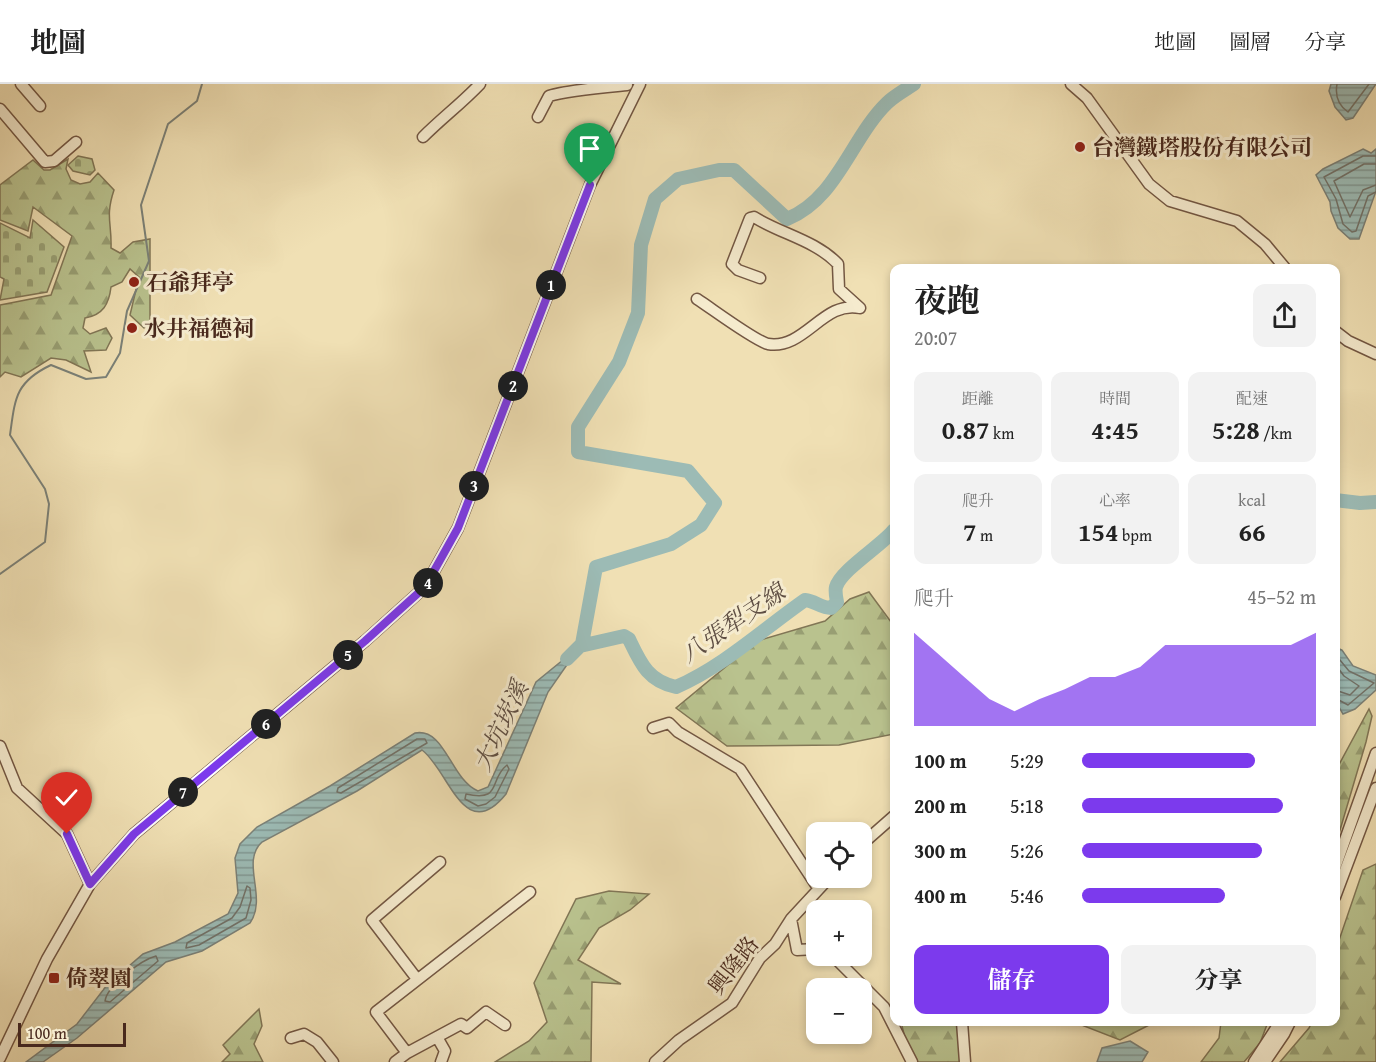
<!DOCTYPE html>
<html lang="zh-TW">
<head>
<meta charset="utf-8">
<style>
	:root { --surface:#fff; --page:#f2f2f2; --text:#222; --muted:#767676; --line:#e0e0e0; --accent:#7c3aed }
	body { margin:0; font-family:"Gentium Book Plus","Noto Serif TC",serif; background:var(--page); color:var(--text); height:100vh; display:flex; flex-direction:column; font-size:22px; white-space:nowrap }
	* { box-sizing:border-box; margin:0 }
	p { font-size:20px; color:var(--muted) }
	.icon { flex:none; width:33px; height:33px; fill:none; stroke:currentColor; stroke-width:2; stroke-linecap:round; stroke-linejoin:round }
	.map { position:relative; flex:1; overflow:hidden }
	.panel { position:absolute; left:890px; top:180px; width:450px; height:762px; display:flex; flex-direction:column; background:var(--surface); border-radius:12px; box-shadow:0 3px 9px #0003 }
	.panel>* { flex:none }
	.controls { position:absolute; left:806px; top:738px; display:grid; gap:12px }
	.controls a { display:grid; place-items:center; width:66px; height:66px; border-radius:12px; background:var(--surface); box-shadow:0 3px 9px #0003; font-size:30px }
	.scale { position:absolute; left:18px; bottom:15px; width:108px; box-sizing:border-box; padding-left:6px; border:3px solid #49291d; border-top:0; font-size:16px; line-height:21px; white-space:nowrap; color:#49291d; -webkit-text-stroke:4px #f5ebce; paint-order:stroke }
	.pin { position:absolute; display:grid; place-items:center; width:51px; height:51px; color:#fff; margin:-62px -26px; border-radius:50% 50% 50% 0; rotate:-45deg; box-shadow:0 0 6px #0007 }
	.pin .icon { rotate:45deg }
	.km { position:absolute; width:30px; height:30px; margin:-15px; border-radius:50%; background:#222; color:#fff; font-size:16px; line-height:30px; text-align:center }
	.round { display:grid; place-items:center; flex:none; width:63px; height:63px; border-radius:12px; background:var(--page) }
	.overview { display:flex; align-items:center; justify-content:space-between; height:102px; padding:0 24px }
	h1 { font-size:33px; font-weight:700; line-height:45px }
	.metrics { display:grid; grid-template-columns:repeat(3,1fr); gap:9px; height:102px; padding:6px 24px }
	.metrics div { display:grid; align-content:center; border-radius:12px; background:var(--page); text-align:center }
	.metrics b { font-size:26px; font-weight:700 }
	.metrics small { font-size:16px; font-weight:400 }
	.metrics p { font-size:16px }
	.chart { height:168px; padding:12px 24px }
	.chart p { display:flex; justify-content:space-between }
	.chart svg { width:100%; height:108px; margin-top:6px; fill:var(--accent); opacity:.7 }
	.primary-button { display:flex; gap:12px; margin-top:auto; padding:12px 24px }
	.primary-button a { flex:1; height:69px; border-radius:12px; background:var(--accent); color:#fff; font-size:24px; font-weight:700; line-height:69px; text-align:center }
	.primary-button a+a { background:var(--page); color:var(--text) }
	ul { padding:0 24px; list-style:none; font-size:20px }
	li { display:grid; grid-template-columns:96px 72px 1fr; align-items:center; height:45px }
	li i { height:15px; border-radius:8px; background:var(--accent) }
	header { display:flex; align-items:center; gap:36px; box-sizing:border-box; height:84px; padding:0 30px; background:var(--surface); border-bottom:2px solid var(--line) }
	header strong { font-size:28px }
	nav { display:flex; gap:33px; margin-inline-start:auto; font-size:21px }
	.map>svg:first-child { display:block }
	.forest { fill:url(#forest-firs); stroke:#817656; stroke-width:1.5 }
	.cemetery { fill:url(#cemetery-stones); stroke:#817656; stroke-width:1.5 }
	.water { fill:url(#water-rules); stroke:#7b8178; stroke-width:1.5 }
	.lines { fill:none; stroke-linecap:round; stroke-linejoin:round }
	.shore { stroke:#727269; stroke-width:1.5 }
	.stream { stroke:#7b8178; stroke-width:2 }
	.river { stroke:#9cbbb5; stroke-width:14 }
	.minor-casing { stroke:#735743; stroke-width:13 }
	.minor { stroke:#f5ebce; stroke-width:10 }
	.route-casing { stroke:#fff; stroke-width:12 }
	.route { stroke:#7c3aed; stroke-width:8 }
	.poi-dot { fill:#8f2418; stroke:#f5ebce; stroke-width:2 }
	.labels { text-anchor:middle; stroke-width:6; stroke-linejoin:round; paint-order:stroke }
	.poi-label { font-size:22px; font-weight:bold; fill:#49291d; stroke:#f5ebce; text-anchor:start }
	.street-label { font-size:22px; fill:#49291d; stroke:#f5ebce }
	.water-label { font-size:24px; font-style:italic; fill:#5e4e43; stroke:#f5ebce }
</style>
</head>
<body>
<header>
<strong>地圖</strong>
<nav><a>地圖</a><a>圖層</a><a>分享</a></nav>
</header>
<div class="map">
<svg width="1376" height="978" viewBox="0 0 1376 978">
	<defs>
		<pattern id="forest-firs" width="22" height="20" patternUnits="userSpaceOnUse" patternTransform="scale(1.5)"><rect width="22" height="20" fill="#b9c28e"/><path d="M5 1l3.5 6h-7zM16 11l3.5 6h-7z" fill="#989e73"/></pattern>
		<pattern id="cemetery-stones" width="16" height="16" patternUnits="userSpaceOnUse" patternTransform="scale(1.5)"><rect width="16" height="16" fill="#b9c28e"/><path d="M2 7V4a2 2 0 0 1 4 0v3zM10 15v-3a2 2 0 0 1 4 0v3z" fill="#989e73"/></pattern>
		<pattern id="water-rules" width="6" height="5" patternUnits="userSpaceOnUse" patternTransform="scale(1.5)"><rect width="6" height="5" fill="#9cbbb5"/><path d="M0 2.5h6" fill="none" stroke="#819893"/></pattern>
	</defs>
	<rect width="100%" height="100%" fill="#f0e0b4"/>
	<filter id="stains"><feTurbulence type="fractalNoise" baseFrequency=".00333" numOctaves="4"/><feColorMatrix values="0 0 0 0 .2 0 0 0 0 .09 0 0 0 0 .02 0 0 0 .5 -.17"/></filter>
	<radialGradient id="worn" r=".72"><stop offset=".6" stop-color="#630" stop-opacity="0"/><stop offset="1" stop-color="#630" stop-opacity=".3"/></radialGradient>
	<path class="forest" d="M 68,75 L 66,85 L 71,96 L 80,100 L 90,98 L 98,89 L 114,106 C 105,133 112,139 111,164 L 120,169 L 133,158 L 150,155 L 150,237 L 144,244 L 130,231 L 139,193 L 130,185 L 122,198 L 111,203 C 109,220 103,231 85,234 L 83,244 L 90,250 L 106,244 L 112,254 L 106,266 L 84,267 L 91,288 L 66,276 L 51,274 L 21,293 L 5,288 L 0,293 L 0,221 L 51,211 L 72,152 L 33,123 L 28,147 L 0,136 L 0,101 L 33,76 L 44,86 L 50,86 Z
		M 869,508 L 894,542 L 894,650 L 839,661 L 727,662 L 676,624 L 757,557 L 825,537 L 850,515 Z
		M 1369,625 L 1372,632 L 1366,658 L 1335,763 L 1335,688 Z
		M 1376,780 L 1376,978 L 1280,978 L 1309,944 L 1312,938 L 1335,938 L 1335,868 L 1363,786 Z
		M 609,807 L 649,810 L 630,826 L 599,844 L 578,876 L 621,900 L 592,898 L 591,978 L 495,978 L 529,957 L 547,938 L 534,899 L 576,815 Z
		M 259,925 L 262,942 L 254,960 L 263,978 L 222,978 L 230,970 L 223,961 Z
		M 901,938 L 961,938 L 963,978 L 915,978 L 909,970 Z
		M 1079,938 L 1155,938 L 1120,956 L 1079,940 Z
		M 1221,938 L 1268,938 L 1260,959 L 1244,978 L 1201,978 L 1219,954 Z"/>
	<path class="cemetery" d="M 78,72 L 92,75 L 95,86 L 90,91 L 73,87 L 68,81 Z
		M 33,136 L 64,163 L 47,208 L 0,216 L 4,195 L 0,193 L 0,139 L 30,154 Z"/>
	<path class="water" d="M 1331,0 L 1376,0 L 1353,34 L 1346,36 L 1335,23 L 1329,7 Z
		M 1363,65 L 1371,69 L 1376,65 L 1376,107 L 1359,155 L 1350,155 L 1338,144 L 1331,127 L 1330,118 L 1316,91 L 1323,85 Z
		M 580,562 L 548,608 L 506,710 C 464,762 449,686 422,666 L 357,707 L 262,758 C 240,778 268,813 250,839 L 202,867 L 166,878 L 77,954 L 43,978 L 26,978 L 77,940 L 107,901 L 143,870 L 175,858 L 228,830 L 238,809 L 235,774 L 240,760 L 257,743 L 330,702 L 415,649 C 445,643 451,696 478,707 L 488,703 L 536,598 Z
		M 1335,563 L 1342,566 L 1353,582 L 1376,591 L 1376,606 L 1355,625 L 1343,630 L 1335,616 Z
		M 1130,957 L 1148,968 L 1142,978 L 1097,978 L 1102,964 Z"/>
	<g class="lines">
		<path class="shore" d="M 1337,0 C 1335,11 1338,21 1348,28 L 1369,0
			M 1376,72 L 1363,72 L 1324,93 L 1336,115 L 1343,140 L 1352,148 L 1356,147 L 1368,112 L 1376,108
			M 1376,80 L 1364,80 L 1334,97 L 1350,133 L 1363,106 L 1376,101
			M 1335,570 L 1349,587 L 1374,599 L 1348,621 L 1335,614
			M 1335,580 L 1344,592 L 1359,602 L 1350,611 L 1335,606
			M 417,655 L 425,655 L 427,659 L 341,709 L 337,708 L 338,704 Z
			M 507,681 L 509,685 L 495,713 L 486,720 L 478,722 L 465,715 L 466,710 C 503,718 488,696 507,681 Z
			M 247,802 L 250,804 L 251,816 L 246,834 L 199,861 L 186,864 L 187,859 L 232,834 L 240,823 Z
			M 156,872 L 158,877 L 110,918 L 105,917 C 107,902 141,876 156,872 Z"/>
		<path class="stream" d="M 0,490 L 45,458 L 49,420 L 45,405 L 10,351 C 15,315 15,298 51,281 L 86,295 L 106,293 L 120,269 L 127,227 L 149,177 L 141,121 L 168,40 L 197,17 L 202,0"/>
		<path class="river" d="M 1335,416 L 1360,419 L 1376,418
			M 580,562 L 624,552 L 629,555 C 641,580 648,597 676,603 C 724,582 762,546 805,516 C 815,517 821,524 831,524 L 837,518 C 836,513 835,507 836,503 C 841,486 881,462 894,446
			M 567,575 L 582,560 L 596,483 L 671,460 L 701,441 L 715,419 L 688,387 L 578,368 L 578,343 L 619,278 L 638,229 L 641,161 L 655,115 L 678,95 L 719,86 L 734,86 L 787,135 C 837,115 851,54 887,19 C 894,12 905,6 914,0"/>
		<g class="minor-casing">
			<path id="minor" d="M 21,0 L 40,22
				M 1071,0 L 1087,14 L 1149,100 L 1170,117 L 1237,137 L 1265,160 L 1285,184
				M 0,25 L 45,78 L 54,77 L 76,58
				M 538,33 L 549,12 C 568,6 606,3 627,1
				M 423,53 C 442,34 462,19 480,0
				M 760,194 L 738,186 L 732,180 L 750,134 L 754,133 C 781,150 815,156 838,180 L 839,205 L 860,224
				M 697,215 C 711,224 755,257 768,260 C 805,266 823,216 860,224
				M 1335,247 L 1348,257 L 1376,270
				M 653,644 L 669,639 L 678,648 L 740,685 L 818,804
				M 0,662 L 17,704 L 67,750 L 90,800
				M 861,761 L 894,732
				M 1335,784 L 1376,669
				M 1335,813 L 1376,704
				M 791,835 L 797,866 L 816,865
				M 833,872 L 884,923 L 912,978
				M 417,895 L 372,836 L 440,778
				M 962,938 L 965,978
				M 505,941 L 486,928 L 467,944 L 461,940 L 407,969 L 376,928 L 530,808
				M 437,953 L 445,967 L 441,978
				M 291,954 L 304,950 L 317,958 L 333,978
				M 0,974 L 47,875 L 90,800 L 134,750 L 365,557 L 425,503 L 458,444 L 590,101 L 640,0
				M 395,978 L 407,969
				M 655,978 L 679,956 L 732,919 L 760,874 L 775,860 L 791,835 L 829,794
				M 1254,978 L 1280,938
				M 1265,978 L 1284,950 L 1290,938"/>
		</g>
		<use href="#minor" class="minor"/>
	</g>
	<g class="lines">
		<g class="route-casing">
			<path id="route" d="M 67,750 L 90,800 L 134,750 L 365,557 L 425,503 L 458,444 L 590,101"/>
		</g>
		<use href="#route" class="route"/>
	</g>
	<g class="poi-dot">
		<circle cx="1080" cy="63" r="6"/>
		<circle cx="134" cy="198" r="6"/>
		<circle cx="132" cy="244" r="6"/>
		<rect x="48" y="888" width="12" height="12" rx="3"/>
	</g>
	<g class="labels">
		<g class="poi-label">
			<text x="1092" y="71">台灣鐵塔股份有限公司</text>
			<text x="146" y="206">石爺拜亭</text>
			<text x="144" y="252">水井福德祠</text>
			<text x="66" y="902">倚翠園</text>
		</g>
		<g class="street-label">
			<text transform="translate(733 881) rotate(-52)" y="8">興隆路</text>
		</g>
		<g class="water-label">
			<text transform="translate(733 539) rotate(-34)" y="8">八張犁支線</text>
			<text transform="translate(501 642) rotate(-65)" y="8">大坑崁溪</text>
		</g>
	</g>
	<rect width="100%" height="100%" filter="url(#stains)"/>
	<rect width="100%" height="100%" fill="url(#worn)"/>
</svg>
<div class="controls">
<a><svg class="icon" aria-label="locate" viewBox="0 0 24 24"><circle cx="12" cy="12" r="6"/><path d="M12 2v4M12 18v4M2 12h4M18 12h4"/></svg></a>
<a>+</a>
<a>−</a>
</div>
<div class="scale">100 m</div>
<div class="pin" style="left:590px;top:101px;background:#1e9e55"><svg class="icon" aria-label="arrive" viewBox="0 0 24 24"><path d="M6 21V4h12l-3 4 3 4H6"/></svg></div>
<div class="pin" style="left:67px;top:750px;background:#d93025"><svg class="icon" aria-label="check" viewBox="0 0 24 24"><path d="M5 12l5 5 9-10"/></svg></div>
<b class="km" style="left:551px;top:201px">1</b>
<b class="km" style="left:513px;top:302px">2</b>
<b class="km" style="left:474px;top:402px">3</b>
<b class="km" style="left:428px;top:499px">4</b>
<b class="km" style="left:348px;top:571px">5</b>
<b class="km" style="left:266px;top:640px">6</b>
<b class="km" style="left:183px;top:708px">7</b>
<section class="panel">
<div class="overview"><div><h1>夜跑</h1><p>20:07</p></div><a class="round"><svg class="icon" aria-label="share" viewBox="0 0 24 24"><path d="M12 15V3M7 8l5-5 5 5M5 13v7h14v-7"/></svg></a></div>
<div class="metrics">
<div><p>距離</p><b>0.87<small> km</small></b></div>
<div><p>時間</p><b>4:45</b></div>
<div><p>配速</p><b>5:28<small> /km</small></b></div>
</div>
<div class="metrics">
<div><p>爬升</p><b>7<small> m</small></b></div>
<div><p>心率</p><b>154<small> bpm</small></b></div>
<div><p>kcal</p><b>66</b></div>
</div>
<div class="chart"><p><span>爬升</span>45–52 m</p>
<svg viewBox="0 0 160 44" preserveAspectRatio="none"><path d="M0 44V6L10 15L20 24L30 33L40 38L50 33L60 29L70 24L80 24L90 20L100 11L110 11L120 11L130 11L140 11L150 11L160 6V44z"/></svg>
</div>
<ul>
<li><b>100 m</b>5:29<i style="width:74%"></i></li>
<li><b>200 m</b>5:18<i style="width:86%"></i></li>
<li><b>300 m</b>5:26<i style="width:77%"></i></li>
<li><b>400 m</b>5:46<i style="width:61%"></i></li>
</ul>
<div class="primary-button"><a>儲存</a><a>分享</a></div>
</section>
</div>
</body>
</html>
